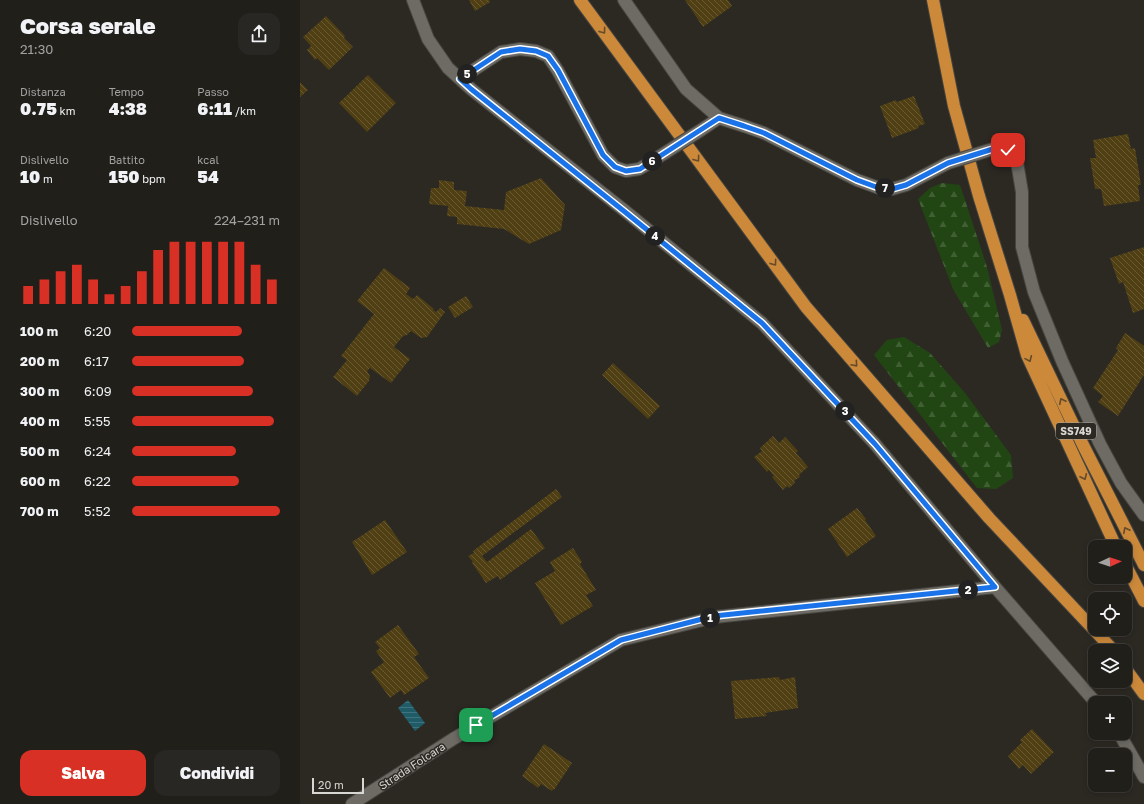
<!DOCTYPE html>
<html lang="it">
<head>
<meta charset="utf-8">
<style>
	:root { --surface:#211f1a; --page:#292723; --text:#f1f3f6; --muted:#a2a2a2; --line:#3e3d39; --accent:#d93025 }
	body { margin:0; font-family:"Golos Text",sans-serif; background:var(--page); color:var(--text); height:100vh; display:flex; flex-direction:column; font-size:15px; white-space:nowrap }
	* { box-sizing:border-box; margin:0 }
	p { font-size:13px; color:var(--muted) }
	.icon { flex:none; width:22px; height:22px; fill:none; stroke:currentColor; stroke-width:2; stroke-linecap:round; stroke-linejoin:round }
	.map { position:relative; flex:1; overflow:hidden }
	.side { display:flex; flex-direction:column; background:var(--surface); width:300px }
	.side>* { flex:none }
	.needle { width:26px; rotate:87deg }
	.controls { position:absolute; left:788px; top:540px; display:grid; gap:8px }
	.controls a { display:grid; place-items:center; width:44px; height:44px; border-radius:8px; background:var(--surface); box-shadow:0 2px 6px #0003,0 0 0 1px var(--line); font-size:20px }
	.scale { position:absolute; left:12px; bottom:10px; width:52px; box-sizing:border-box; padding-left:4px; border:2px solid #d8d6d2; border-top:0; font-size:11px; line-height:14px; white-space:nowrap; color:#d8d6d2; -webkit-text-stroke:3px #2c2923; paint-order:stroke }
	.pin { position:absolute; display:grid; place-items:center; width:34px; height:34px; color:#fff; margin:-17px; border-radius:8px; box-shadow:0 2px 6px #0006 }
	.km { position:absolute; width:20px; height:20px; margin:-10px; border-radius:50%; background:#222; color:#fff; font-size:11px; line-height:20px; text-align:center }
	.round { display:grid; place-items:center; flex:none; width:42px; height:42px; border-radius:12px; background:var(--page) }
	.summary { display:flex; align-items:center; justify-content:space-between; height:68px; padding:0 20px }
	h1 { font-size:22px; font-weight:800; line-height:30px }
	.metrics { display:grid; grid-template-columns:repeat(3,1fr); gap:6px; height:68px; padding:4px 20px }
	.metrics div { display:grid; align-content:center }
	.metrics b { font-size:17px; font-weight:800 }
	.metrics small { font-size:11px; font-weight:400 }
	.metrics p { font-size:11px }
	.chart { height:112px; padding:8px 20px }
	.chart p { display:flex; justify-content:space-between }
	.chart svg { width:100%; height:72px; margin-top:4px; stroke:var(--accent); stroke-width:6 }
	.cta { display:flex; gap:8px; margin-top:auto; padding:8px 20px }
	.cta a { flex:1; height:46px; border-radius:12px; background:var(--accent); color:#fff; font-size:16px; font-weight:800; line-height:46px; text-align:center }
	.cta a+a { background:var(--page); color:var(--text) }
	ul { padding:0 20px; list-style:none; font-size:13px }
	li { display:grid; grid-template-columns:64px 48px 1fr; align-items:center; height:30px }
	li i { height:10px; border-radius:5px; background:var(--accent) }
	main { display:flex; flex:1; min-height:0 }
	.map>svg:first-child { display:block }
	.forest { fill:url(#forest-firs) }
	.water { fill:url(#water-rules) }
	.building { fill:url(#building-back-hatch) }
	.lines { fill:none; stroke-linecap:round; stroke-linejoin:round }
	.minor-casing { stroke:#474540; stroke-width:14 }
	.highway-casing { stroke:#474540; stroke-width:14 }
	.minor { stroke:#6d6b64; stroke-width:12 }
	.highway { stroke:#cc893a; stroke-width:12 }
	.minor-bridge-casing { stroke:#474540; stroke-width:14; stroke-linecap:butt }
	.minor-bridge { stroke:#6d6b64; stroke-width:12 }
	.oneway { stroke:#644b2b }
	.route-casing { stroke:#fff; stroke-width:8 }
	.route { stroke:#1a73e8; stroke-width:5 }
	.labels { text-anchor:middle; stroke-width:3; stroke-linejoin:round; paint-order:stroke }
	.shield { fill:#2c2923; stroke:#a4a29e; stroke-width:1 }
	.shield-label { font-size:10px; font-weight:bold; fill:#d8d6d2 }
	.street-label { font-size:11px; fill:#d8d6d2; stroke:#2c2923 }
</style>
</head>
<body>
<main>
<section class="side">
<div class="summary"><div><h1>Corsa serale</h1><p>21:30</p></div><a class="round"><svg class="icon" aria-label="share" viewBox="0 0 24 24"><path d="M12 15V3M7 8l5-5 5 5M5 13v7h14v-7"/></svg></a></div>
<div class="metrics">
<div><p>Distanza</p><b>0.75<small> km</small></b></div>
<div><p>Tempo</p><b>4:38</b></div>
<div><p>Passo</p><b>6:11<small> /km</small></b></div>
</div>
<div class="metrics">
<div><p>Dislivello</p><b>10<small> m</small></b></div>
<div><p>Battito</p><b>150<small> bpm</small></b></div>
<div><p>kcal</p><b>54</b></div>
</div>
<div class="chart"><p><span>Dislivello</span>224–231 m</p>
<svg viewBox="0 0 160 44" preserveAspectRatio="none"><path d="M5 44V33M15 44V29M25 44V24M35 44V20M45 44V29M55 44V38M65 44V33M75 44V24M85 44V11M95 44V6M105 44V6M115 44V6M125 44V6M135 44V6M145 44V20M155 44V29"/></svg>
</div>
<ul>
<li><b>100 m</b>6:20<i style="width:74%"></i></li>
<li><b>200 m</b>6:17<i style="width:76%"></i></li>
<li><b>300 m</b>6:09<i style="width:82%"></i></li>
<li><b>400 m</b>5:55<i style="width:96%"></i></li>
<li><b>500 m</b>6:24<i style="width:70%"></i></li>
<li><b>600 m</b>6:22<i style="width:72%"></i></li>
<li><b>700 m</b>5:52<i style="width:100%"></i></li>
</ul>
<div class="cta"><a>Salva</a><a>Condividi</a></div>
</section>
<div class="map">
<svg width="844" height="804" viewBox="0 0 844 804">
	<defs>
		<pattern id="forest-firs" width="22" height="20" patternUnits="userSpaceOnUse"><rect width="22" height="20" fill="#214613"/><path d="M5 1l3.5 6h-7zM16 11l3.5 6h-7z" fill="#406034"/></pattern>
		<pattern id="water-rules" width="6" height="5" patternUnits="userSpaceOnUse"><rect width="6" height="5" fill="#1f5c68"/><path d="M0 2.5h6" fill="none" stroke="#3f737d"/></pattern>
		<pattern id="building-back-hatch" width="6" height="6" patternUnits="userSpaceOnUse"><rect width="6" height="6" fill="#4f3f13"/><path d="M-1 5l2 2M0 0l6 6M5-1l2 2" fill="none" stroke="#685a34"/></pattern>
	</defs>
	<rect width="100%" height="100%" fill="#2c2923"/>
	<path class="forest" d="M 642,183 L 660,185 L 687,267 L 702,330 L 699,342 L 688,348 L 653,289 L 618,199 L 630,188 Z
		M 604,337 L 630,353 L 665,393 L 711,455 L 713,478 L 696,489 L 677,488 L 574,355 L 587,340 Z"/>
	<path class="water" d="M 108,700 L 125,723 L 115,731 L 98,708 Z"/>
	<path class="building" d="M 169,0 L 189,0 L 190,2 L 175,11 Z
		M 385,0 L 428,0 L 432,6 L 403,27 Z
		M 26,16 L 45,36 L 44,38 L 53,47 L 29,70 L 17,58 L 15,60 L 7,50 L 11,46 L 3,37 Z
		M 68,75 L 96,103 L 67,132 L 39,103 Z
		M 0,82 L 8,90 L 0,97 Z
		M 614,96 L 625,124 L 618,126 L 619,128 L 592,138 L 580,106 L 596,100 L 597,102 Z
		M 828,134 L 831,149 L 835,148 L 841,185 L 838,185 L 840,201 L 804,206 L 801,189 L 795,189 L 790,158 L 796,158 L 793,140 Z
		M 241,178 L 265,205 L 261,230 L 229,244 L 204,229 L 157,224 L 157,217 L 147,216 L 148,206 L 129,204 L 131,188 L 139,188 L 139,180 L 154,182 L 154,190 L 167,191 L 165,206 L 204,210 L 206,192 Z
		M 844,247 L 844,309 L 833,313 L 823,282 L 819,284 L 810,258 Z
		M 84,268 L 110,288 L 106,294 L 113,299 L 117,295 L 134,309 L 133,310 L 136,312 L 140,308 L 145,312 L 127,337 L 121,338 L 111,331 L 107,335 L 103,336 L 94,347 L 110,359 L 91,383 L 70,368 L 67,371 L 70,376 L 69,381 L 57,396 L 33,377 L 47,360 L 41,356 L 74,314 L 57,301 Z
		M 166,296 L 173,307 L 155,318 L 148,307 Z
		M 825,333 L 844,346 L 844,375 L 818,416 L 798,402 L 803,396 L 793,388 L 818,350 L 816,348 Z
		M 313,363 L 360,406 L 348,419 L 302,375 Z
		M 473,436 L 479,443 L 485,437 L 498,451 L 496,453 L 508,467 L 499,475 L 500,477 L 494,481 L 495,483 L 489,488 L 487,486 L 483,490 L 472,477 L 474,476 L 469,470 L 467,472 L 454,457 L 462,451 L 460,448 Z
		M 256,489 L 262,497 L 182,556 L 187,562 L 231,529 L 245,548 L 200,580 L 198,576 L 186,583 L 172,563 L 173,562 L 168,556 L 174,553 L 173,551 Z
		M 557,508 L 566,519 L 565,520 L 576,536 L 547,557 L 528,529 Z
		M 85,520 L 107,552 L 72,575 L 52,542 Z
		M 273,548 L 282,562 L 280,564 L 296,590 L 286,595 L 293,606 L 261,625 L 235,583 L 255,571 L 250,562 Z
		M 98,625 L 119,654 L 114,657 L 129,678 L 104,695 L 101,690 L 90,698 L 71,672 L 84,662 L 76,651 L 80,648 L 75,642 Z
		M 479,677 L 480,680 L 495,677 L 498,708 L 465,713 L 467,716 L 435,719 L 431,681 Z
		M 732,729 L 754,752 L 731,774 L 723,765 L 719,769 L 708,756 L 722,742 L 720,740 Z
		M 244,744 L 272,763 L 254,790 L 253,789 L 252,791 L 241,784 L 238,788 L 222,776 Z"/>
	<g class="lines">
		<g class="minor-casing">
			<path id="minor" d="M 113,0 L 128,39 L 148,68 L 171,89 L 325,211 L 462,323 L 575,444 L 695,587 L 796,703
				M 324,0 L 386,89 L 419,118 L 444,126 L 464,133 L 557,180 L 579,188 L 592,189 L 606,185 L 648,163
				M 160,79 L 201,52 L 220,49 L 236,51 L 248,56 L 258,71 L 303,155 L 315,167 L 326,171 L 339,169 L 346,165
				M 401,130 L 419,118
				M 696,148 L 708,150 L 717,162 L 722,192 L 722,247 L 734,292 L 762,361 L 800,444 L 821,483 L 844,515
				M 819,733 L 844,777
				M 52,804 L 153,739 L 321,640 L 415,617 L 695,587"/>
		</g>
		<g class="highway-casing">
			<path id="highway" d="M 280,0 L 506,307 L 689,518 L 814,651
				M 633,0 L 654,106 L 679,196 L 710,295 L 727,355 L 816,547
				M 723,320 L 783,445 L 844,565
				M 825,564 L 844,601
				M 825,668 L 844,694"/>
		</g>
		<use href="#minor" class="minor"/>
		<use href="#highway" class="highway"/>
		<g class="minor-bridge-casing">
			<path id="minor-bridge" d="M 648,163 L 696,148
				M 346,165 L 401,130"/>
		</g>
		<use href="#minor-bridge" class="minor-bridge"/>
	</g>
	<defs><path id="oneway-chevron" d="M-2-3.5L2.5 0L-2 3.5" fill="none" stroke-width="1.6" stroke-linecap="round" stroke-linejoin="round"/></defs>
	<g class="oneway">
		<use href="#oneway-chevron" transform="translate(303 31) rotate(54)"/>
		<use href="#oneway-chevron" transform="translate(397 159) rotate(54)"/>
		<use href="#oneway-chevron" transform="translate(474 263) rotate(54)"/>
		<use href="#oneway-chevron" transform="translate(729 359) rotate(66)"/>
		<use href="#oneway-chevron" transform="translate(555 364) rotate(49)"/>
		<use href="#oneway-chevron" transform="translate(762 401) rotate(-116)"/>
		<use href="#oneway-chevron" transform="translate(784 477) rotate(65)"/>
		<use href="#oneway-chevron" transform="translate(826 530) rotate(-117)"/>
	</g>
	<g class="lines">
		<g class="route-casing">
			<path id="route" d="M 176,725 L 321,640 L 414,616 L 695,587 L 575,444 L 462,323 L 325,212 L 171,89 L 160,79 L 201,52 L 220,49 L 236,51 L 248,56 L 258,70 L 303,155 L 315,167 L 326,171 L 340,169 L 419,118 L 444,126 L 464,133 L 557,180 L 579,188 L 592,189 L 606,185 L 648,163 L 696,148 L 708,150"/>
		</g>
		<use href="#route" class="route"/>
	</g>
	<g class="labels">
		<rect class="shield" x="756" y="423" width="40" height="16" rx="3"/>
		<g class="shield-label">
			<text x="776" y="435">SS749</text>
		</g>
		<g class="street-label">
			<text transform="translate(112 766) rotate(-33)" y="4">Strada Folcara</text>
		</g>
	</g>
</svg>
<div class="controls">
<a><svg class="needle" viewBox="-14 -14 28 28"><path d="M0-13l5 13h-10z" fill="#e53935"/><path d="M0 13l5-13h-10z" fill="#a2a2a2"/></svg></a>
<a><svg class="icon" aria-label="locate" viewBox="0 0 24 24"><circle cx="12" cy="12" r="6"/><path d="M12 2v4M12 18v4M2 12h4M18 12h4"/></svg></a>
<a><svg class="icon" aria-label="layers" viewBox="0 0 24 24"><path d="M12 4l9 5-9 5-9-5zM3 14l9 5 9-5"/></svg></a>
<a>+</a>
<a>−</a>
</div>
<div class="scale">20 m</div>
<div class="pin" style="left:176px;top:725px;background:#1e9e55"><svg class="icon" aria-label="arrive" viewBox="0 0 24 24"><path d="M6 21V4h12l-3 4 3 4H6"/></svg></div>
<div class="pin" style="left:708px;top:150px;background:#d93025"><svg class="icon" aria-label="check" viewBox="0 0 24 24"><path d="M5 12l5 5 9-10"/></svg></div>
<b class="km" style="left:410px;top:618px">1</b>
<b class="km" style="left:668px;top:590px">2</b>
<b class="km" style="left:545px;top:411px">3</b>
<b class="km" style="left:355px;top:236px">4</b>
<b class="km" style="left:167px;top:74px">5</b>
<b class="km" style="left:352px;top:161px">6</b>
<b class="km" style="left:585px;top:188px">7</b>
</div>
</main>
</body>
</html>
